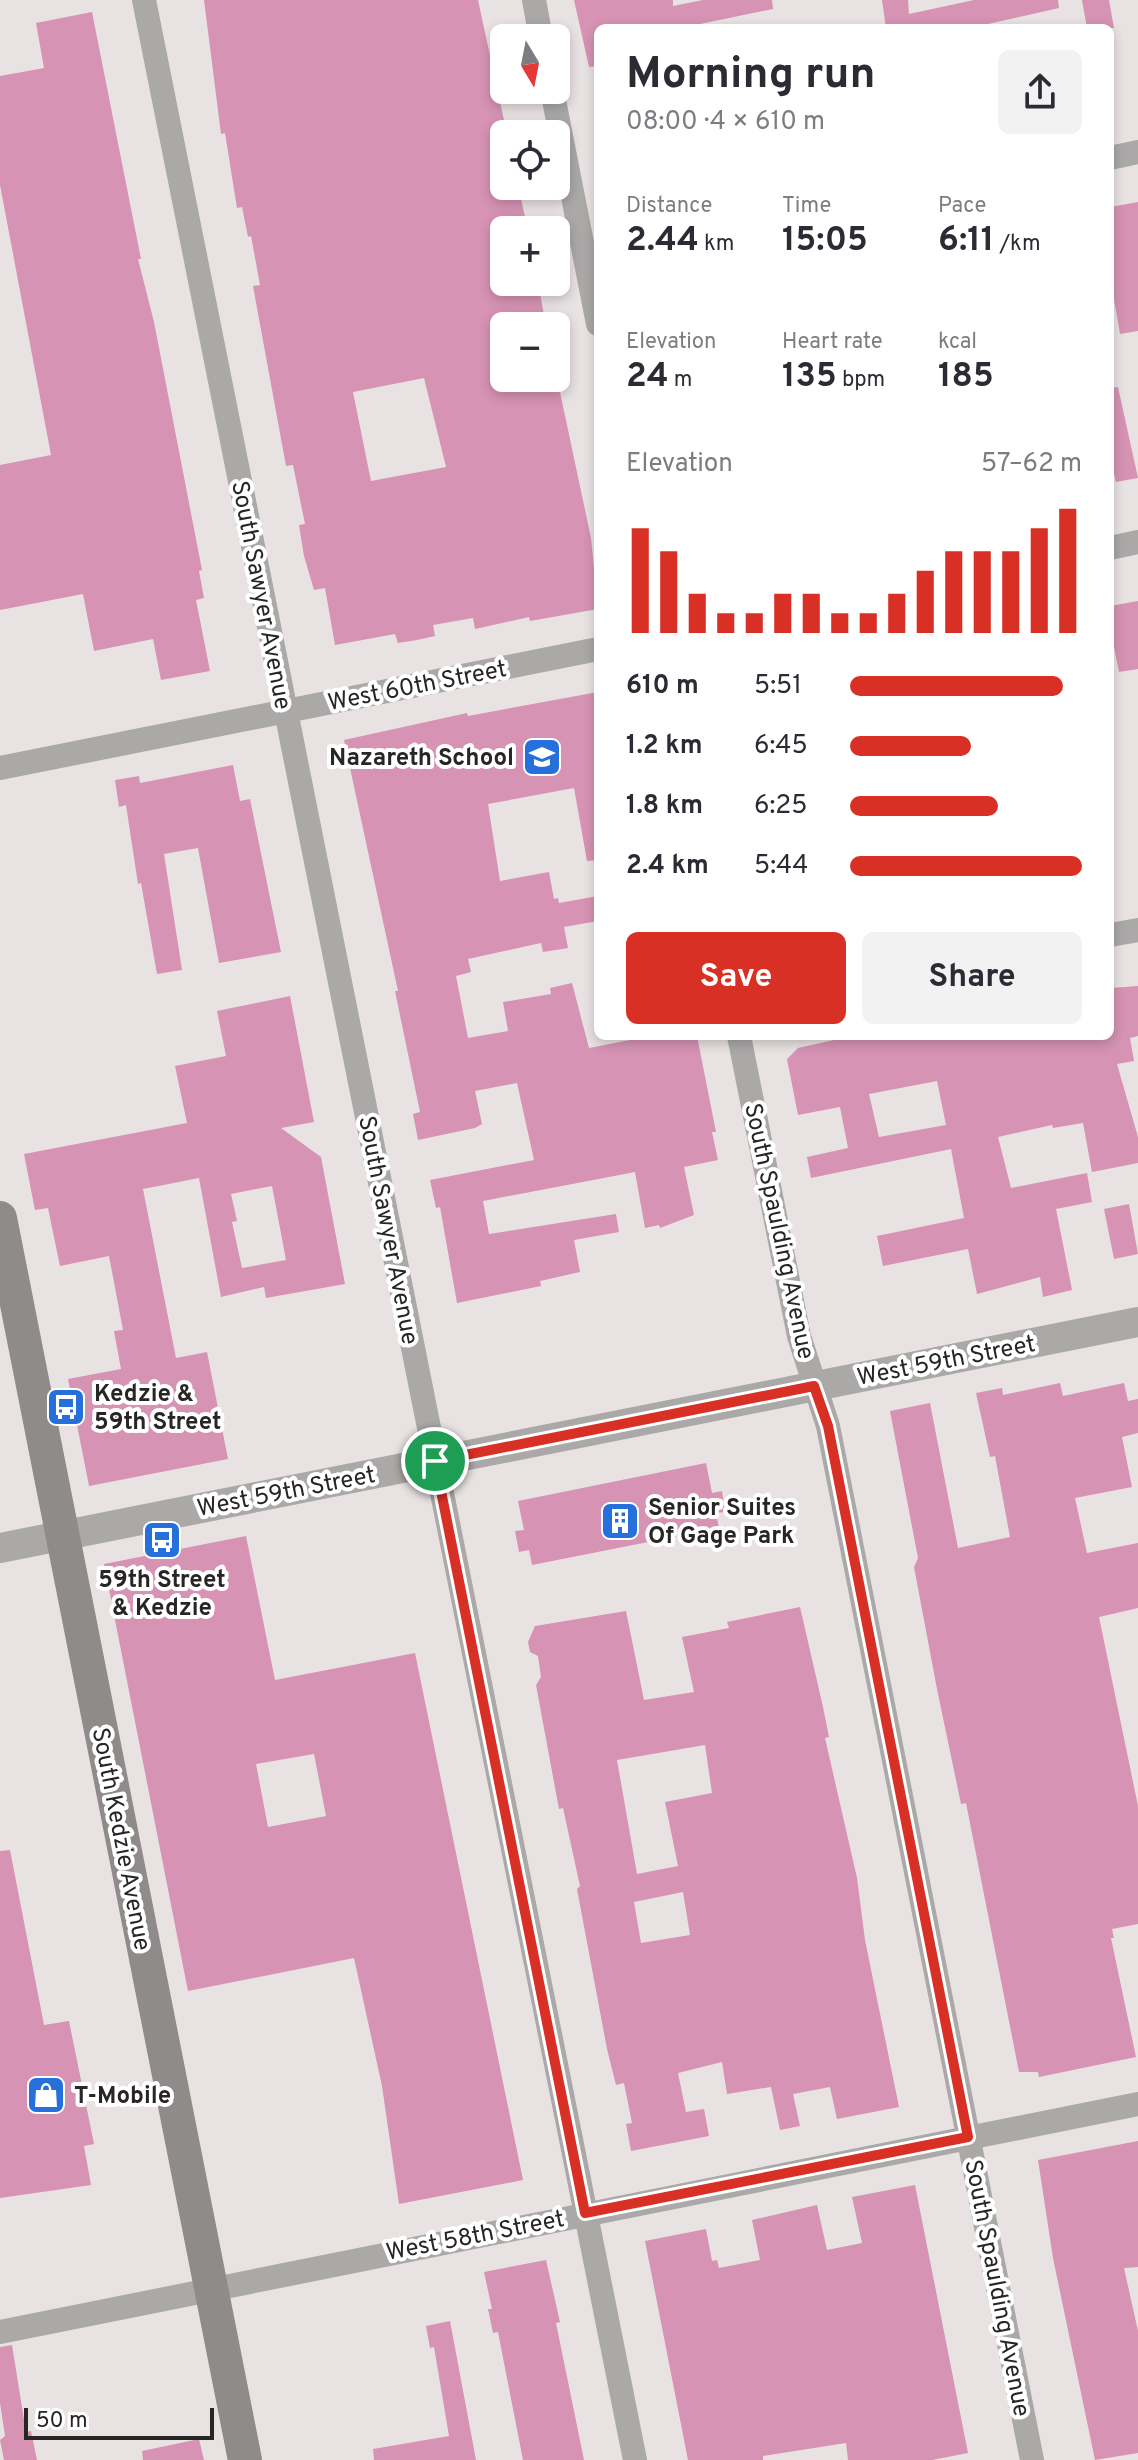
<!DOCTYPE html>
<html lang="en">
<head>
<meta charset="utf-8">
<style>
	:root { --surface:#fff; --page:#f2f2f3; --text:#2b2b33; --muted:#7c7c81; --accent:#d93025 }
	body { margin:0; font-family:Overpass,sans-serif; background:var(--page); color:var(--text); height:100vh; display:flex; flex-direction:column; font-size:30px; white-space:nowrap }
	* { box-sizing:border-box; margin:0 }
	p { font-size:26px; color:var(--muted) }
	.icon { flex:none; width:44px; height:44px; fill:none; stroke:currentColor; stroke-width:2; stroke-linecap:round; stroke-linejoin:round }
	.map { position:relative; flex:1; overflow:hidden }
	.details { position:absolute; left:594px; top:24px; width:520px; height:1016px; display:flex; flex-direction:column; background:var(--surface); border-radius:12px; box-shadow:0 4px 12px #0003 }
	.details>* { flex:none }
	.needle { width:52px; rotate:170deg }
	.fabs { position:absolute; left:490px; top:24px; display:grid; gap:16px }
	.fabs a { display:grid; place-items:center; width:80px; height:80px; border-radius:12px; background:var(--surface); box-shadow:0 4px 12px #0003; font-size:40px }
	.scale { position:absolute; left:24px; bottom:20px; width:190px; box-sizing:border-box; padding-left:8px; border:4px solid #282525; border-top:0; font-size:22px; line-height:28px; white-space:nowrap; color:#282525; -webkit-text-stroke:6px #fff; paint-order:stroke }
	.pin { position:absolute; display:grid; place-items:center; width:68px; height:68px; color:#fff; margin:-34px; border:4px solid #fff; border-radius:50%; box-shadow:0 2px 8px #0007 }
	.round { display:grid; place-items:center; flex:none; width:84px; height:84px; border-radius:12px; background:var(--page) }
	.head { display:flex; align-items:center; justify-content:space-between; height:136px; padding:0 32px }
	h1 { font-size:44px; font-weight:700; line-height:60px }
	.stats { display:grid; grid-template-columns:repeat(3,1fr); gap:12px; height:136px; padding:8px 32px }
	.stats div { display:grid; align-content:center }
	.stats b { font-size:34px; font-weight:700 }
	.stats small { font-size:22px; font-weight:400 }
	.stats p { font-size:22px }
	.chart { height:224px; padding:16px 32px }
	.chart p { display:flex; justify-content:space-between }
	.chart svg { width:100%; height:144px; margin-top:8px; stroke:var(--accent); stroke-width:6 }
	.primary-button { display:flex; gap:16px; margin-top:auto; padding:16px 32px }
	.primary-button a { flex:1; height:92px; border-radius:12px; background:var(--accent); color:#fff; font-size:32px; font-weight:700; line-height:92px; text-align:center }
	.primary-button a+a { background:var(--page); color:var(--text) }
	ul { padding:0 32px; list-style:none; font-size:26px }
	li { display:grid; grid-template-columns:128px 96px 1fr; align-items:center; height:60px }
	li i { height:20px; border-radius:10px; background:var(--accent) }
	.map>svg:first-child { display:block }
	.building { fill:#d693b4; fill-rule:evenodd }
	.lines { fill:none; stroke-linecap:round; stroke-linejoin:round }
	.minor { stroke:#aba8a8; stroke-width:24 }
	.tertiary { stroke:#aba8a8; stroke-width:30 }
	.secondary { stroke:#8f8b8a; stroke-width:34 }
	.route-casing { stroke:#fff; stroke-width:16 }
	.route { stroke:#d93025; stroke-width:10 }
	.labels { text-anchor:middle; stroke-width:8; stroke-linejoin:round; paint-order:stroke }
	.street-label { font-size:24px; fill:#282525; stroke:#fff }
	.poi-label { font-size:24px; font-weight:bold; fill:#282525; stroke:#fff; text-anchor:start }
</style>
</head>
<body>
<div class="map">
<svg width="1138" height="2460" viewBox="0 0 1138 2460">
	<rect width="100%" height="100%" fill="#e9e2e2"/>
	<path class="building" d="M 204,0 L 478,0 L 507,134 L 504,134 L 504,186 L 518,186 L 528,230 L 504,230 L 504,282 L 538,282 L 546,326 L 504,326 L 504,378 L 557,378 L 591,538 L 598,609 L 530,621 L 529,617 L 475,629 L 473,618 L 433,625 L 435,636 L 417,640 L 398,643 L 395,634 L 335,645 L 325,588 L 314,590 L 304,556 L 299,525 L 305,524 L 293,465 L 286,466 L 253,286 L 260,285 L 251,236 L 248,237 L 242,207 L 237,208 L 225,133 L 221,134 ZM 424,378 L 446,467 L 371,481 L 353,392 Z
		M 574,0 L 673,0 L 673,6 L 703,0 L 772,0 L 773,9 L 695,25 L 696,28 L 598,28 L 598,66 L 589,67 Z
		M 882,0 L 908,0 L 909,14 L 974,0 L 1058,0 L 1059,8 L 970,28 L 886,28 Z
		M 1082,0 L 1109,0 L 1114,28 L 1087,28 Z
		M 92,12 L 141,259 L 138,259 L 154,322 L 202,570 L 199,571 L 204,598 L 196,600 L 210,671 L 161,680 L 153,639 L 94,651 L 83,594 L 0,610 L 0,465 L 51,455 L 0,185 L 0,76 L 44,68 L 36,23 Z
		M 1138,202 L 1138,331 L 1120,334 L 1110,276 L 1110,207 Z
		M 1118,387 L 1138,478 L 1116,482 L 1110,456 L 1110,388 Z
		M 1138,601 L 1138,669 L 1119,672 L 1110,627 L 1110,606 Z
		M 598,692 L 598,860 L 587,861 L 574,788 L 488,804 L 500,881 L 549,872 L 554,899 L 558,898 L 559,903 L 598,896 L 598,921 L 564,927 L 568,948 L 543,952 L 541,943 L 468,959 L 471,972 L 456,976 L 468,1038 L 508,1031 L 503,1002 L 551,994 L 550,988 L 572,983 L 589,1048 L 650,1036 L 697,1036 L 716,1132 L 712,1132 L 718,1160 L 684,1167 L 694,1215 L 660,1228 L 659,1225 L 645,1228 L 635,1172 L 483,1201 L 489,1234 L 616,1214 L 619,1232 L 574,1240 L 580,1272 L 540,1281 L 541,1286 L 457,1303 L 440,1207 L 436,1208 L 430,1180 L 534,1160 L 517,1083 L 475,1091 L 482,1124 L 475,1128 L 418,1140 L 413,1114 L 420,1112 L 395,991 L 398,991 L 344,740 L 467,713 L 468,716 Z
		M 233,765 L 240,801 L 250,799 L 281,952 L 219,963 L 198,848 L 164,854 L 182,970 L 157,974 L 141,883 L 138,884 L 126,805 L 119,807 L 115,780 L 139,776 L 140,783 Z
		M 1138,986 L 1138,1036 L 1130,1038 L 1134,1061 L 1117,1064 L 1138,1137 L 1138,1163 L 1092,1172 L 1083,1123 L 1053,1128 L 1052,1125 L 998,1137 L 1011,1188 L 1087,1173 L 1092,1202 L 1056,1209 L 1072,1290 L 1043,1297 L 1040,1277 L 977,1294 L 968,1249 L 883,1266 L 877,1236 L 964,1218 L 951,1149 L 811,1178 L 807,1157 L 848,1148 L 840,1107 L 798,1115 L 787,1059 L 798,1048 L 852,1036 L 1110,1036 L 1110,988 ZM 937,1081 L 946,1125 L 879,1137 L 869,1094 Z
		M 290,996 L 314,1122 L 281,1128 L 321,1157 L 345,1284 L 266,1298 L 264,1287 L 221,1297 L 199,1178 L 143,1189 L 176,1358 L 207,1352 L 228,1459 L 89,1486 L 68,1379 L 121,1369 L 114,1331 L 123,1330 L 109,1256 L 60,1266 L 48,1208 L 35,1210 L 24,1154 L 187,1123 L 175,1066 L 226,1056 L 217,1011 ZM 272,1186 L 286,1260 L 242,1268 L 232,1222 L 237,1221 L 231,1194 Z
		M 1129,1204 L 1138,1254 L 1114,1259 L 1104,1209 Z
		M 1060,1383 L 1063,1396 L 1124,1383 L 1128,1401 L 1138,1399 L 1138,1433 L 1122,1437 L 1132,1487 L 1075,1498 L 1087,1553 L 1138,1543 L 1138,1608 L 1099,1617 L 1138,1806 L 1138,1924 L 1112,1929 L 1114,1938 L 1111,1938 L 1136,2057 L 1039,2077 L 1038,2072 L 1019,2072 L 966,1803 L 961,1804 L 937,1689 L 914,1567 L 918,1558 L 890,1411 L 930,1403 L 958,1548 L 1010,1537 L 995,1456 L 990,1457 L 976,1393 L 1002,1388 L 1003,1395 Z
		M 706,1463 L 712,1493 L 722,1491 L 725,1512 L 716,1513 L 719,1528 L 532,1565 L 529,1550 L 519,1552 L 515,1531 L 524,1530 L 518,1501 Z
		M 246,1536 L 275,1680 L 415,1653 L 523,2180 L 399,2204 L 382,2086 L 354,1958 L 188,1991 L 104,1564 ZM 314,1754 L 326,1816 L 268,1827 L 256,1764 Z
		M 800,1607 L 823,1707 L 829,1737 L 825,1738 L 857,1878 L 865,1940 L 899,2107 L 837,2119 L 830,2087 L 793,2094 L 800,2126 L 780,2130 L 771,2087 L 727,2094 L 722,2062 L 678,2073 L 686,2112 L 704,2109 L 709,2136 L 631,2151 L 626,2124 L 632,2123 L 624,2083 L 616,2085 L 607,2049 L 577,1889 L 580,1886 L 563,1808 L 559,1809 L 536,1685 L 541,1677 L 538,1656 L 530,1652 L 528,1642 L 535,1626 L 626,1611 L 644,1700 L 694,1692 L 682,1637 L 729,1628 L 727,1622 ZM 705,1745 L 712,1793 L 665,1802 L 678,1866 L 637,1874 L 617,1760 ZM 683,1892 L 690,1935 L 641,1943 L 634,1902 Z
		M 10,1850 L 44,2025 L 69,2021 L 94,2144 L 84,2146 L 91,2185 L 0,2198 L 0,1851 Z
		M 1138,2141 L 1138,2267 L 1124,2268 L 1138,2331 L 1138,2453 L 1095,2460 L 1053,2258 L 1038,2160 Z
		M 915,2185 L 968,2453 L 932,2460 L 848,2460 L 846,2443 L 763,2456 L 763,2460 L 688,2460 L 645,2241 L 706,2229 L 712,2261 L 717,2260 L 719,2268 L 760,2260 L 752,2220 L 817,2205 L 827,2250 L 862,2243 L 852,2197 Z
		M 546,2260 L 560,2322 L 556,2323 L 584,2460 L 523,2460 L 498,2332 L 493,2333 L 488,2309 L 492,2309 L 484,2272 Z
		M 450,2321 L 476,2460 L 374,2460 L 373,2449 L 449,2436 L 434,2347 L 430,2348 L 426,2326 Z
		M 12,2345 L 26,2432 L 31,2431 L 37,2460 L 4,2460 L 0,2440 L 5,2436 L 0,2403 L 0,2347 Z
		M 199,2439 L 204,2460 L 143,2460 L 142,2451 Z"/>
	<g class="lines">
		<path class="minor" d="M 144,0 L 635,2460
			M 534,0 L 541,38
			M 552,90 L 598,324
			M 1110,158 L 1138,152
			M 1110,548 L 1138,542
			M 0,768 L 598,649
			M 1110,935 L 1138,930
			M 739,1036 L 799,1336 L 828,1426 L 1032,2460
			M 0,2332 L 1138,2104"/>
		<path class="tertiary" d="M 0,1548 L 1138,1322"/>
		<path class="secondary" d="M 0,1218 L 245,2460"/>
	</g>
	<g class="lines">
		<g class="route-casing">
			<path id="route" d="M 814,1386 L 828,1426 L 968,2137 L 585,2213 L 435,1461 Z"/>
		</g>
		<use href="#route" class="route"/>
	</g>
	<defs>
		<g id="school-square" transform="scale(2)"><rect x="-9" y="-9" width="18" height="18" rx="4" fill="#2670dc" stroke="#fff"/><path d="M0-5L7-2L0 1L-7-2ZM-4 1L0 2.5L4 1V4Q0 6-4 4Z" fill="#fff"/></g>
		<g id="bus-square" transform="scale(2)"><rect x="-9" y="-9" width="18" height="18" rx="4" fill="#2670dc" stroke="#fff"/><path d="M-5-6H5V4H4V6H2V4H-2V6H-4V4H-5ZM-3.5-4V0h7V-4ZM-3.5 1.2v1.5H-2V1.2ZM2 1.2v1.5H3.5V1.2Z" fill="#fff"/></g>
		<g id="building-square" transform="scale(2)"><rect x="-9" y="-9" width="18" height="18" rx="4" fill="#2670dc" stroke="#fff"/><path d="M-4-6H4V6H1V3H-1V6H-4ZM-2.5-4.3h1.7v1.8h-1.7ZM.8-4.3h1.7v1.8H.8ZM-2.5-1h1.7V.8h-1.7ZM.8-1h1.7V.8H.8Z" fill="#fff"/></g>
		<g id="shop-square" transform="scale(2)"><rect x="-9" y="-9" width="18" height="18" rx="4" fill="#2670dc" stroke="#fff"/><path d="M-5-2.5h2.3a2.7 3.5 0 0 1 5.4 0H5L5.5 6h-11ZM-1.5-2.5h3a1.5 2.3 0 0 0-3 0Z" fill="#fff"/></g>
	</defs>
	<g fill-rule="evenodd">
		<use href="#school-square" x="542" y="757"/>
		<use href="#bus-square" x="66" y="1407"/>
		<use href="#building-square" x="620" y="1521"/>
		<use href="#bus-square" x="162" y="1540"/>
		<use href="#shop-square" x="46" y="2095"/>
	</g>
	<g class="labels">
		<g class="street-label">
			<text transform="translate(262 595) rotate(79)" y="8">South Sawyer Avenue</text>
			<text transform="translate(417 685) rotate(-11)" y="8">West 60th Street</text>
			<text transform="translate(389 1230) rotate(79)" y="8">South Sawyer Avenue</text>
			<text transform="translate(780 1231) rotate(78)" y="8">South Spaulding Avenue</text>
			<text transform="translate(946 1360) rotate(-11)" y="8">West 59th Street</text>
			<text transform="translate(286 1491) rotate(-11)" y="8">West 59th Street</text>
			<text transform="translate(122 1839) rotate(79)" y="8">South Kedzie Avenue</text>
			<text transform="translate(475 2235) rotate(-11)" y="8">West 58th Street</text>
			<text transform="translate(998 2288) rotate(79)" y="8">South Spaulding Avenue</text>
		</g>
		<g class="poi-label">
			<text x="514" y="765" text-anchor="end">Nazareth School</text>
			<text x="94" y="1401">Kedzie &amp;<tspan x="94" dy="28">59th Street</tspan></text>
			<text x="648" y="1515">Senior Suites<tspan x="648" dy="28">Of Gage Park</tspan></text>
			<text x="162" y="1587" text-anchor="middle">59th Street<tspan x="162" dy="28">&amp; Kedzie</tspan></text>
			<text x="74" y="2103">T-Mobile</text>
		</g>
	</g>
</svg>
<div class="fabs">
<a><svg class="needle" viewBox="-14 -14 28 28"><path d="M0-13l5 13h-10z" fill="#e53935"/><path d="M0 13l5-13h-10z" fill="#7c7c81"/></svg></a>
<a><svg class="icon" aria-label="locate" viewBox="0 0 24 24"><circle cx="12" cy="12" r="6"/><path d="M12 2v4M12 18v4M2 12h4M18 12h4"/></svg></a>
<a>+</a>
<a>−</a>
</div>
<div class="scale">50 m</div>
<div class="pin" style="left:435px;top:1461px;background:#1e9e55"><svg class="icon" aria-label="arrive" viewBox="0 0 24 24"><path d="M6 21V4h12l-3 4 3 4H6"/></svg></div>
<section class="details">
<div class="head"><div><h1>Morning run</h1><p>08:00 · 4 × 610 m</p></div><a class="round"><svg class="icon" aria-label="share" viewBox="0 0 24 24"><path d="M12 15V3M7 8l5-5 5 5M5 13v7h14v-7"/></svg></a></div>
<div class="stats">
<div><p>Distance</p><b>2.44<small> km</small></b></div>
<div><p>Time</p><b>15:05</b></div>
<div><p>Pace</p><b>6:11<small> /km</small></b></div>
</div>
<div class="stats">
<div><p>Elevation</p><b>24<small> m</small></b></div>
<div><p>Heart rate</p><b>135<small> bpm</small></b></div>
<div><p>kcal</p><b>185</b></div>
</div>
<div class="chart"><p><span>Elevation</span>57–62 m</p>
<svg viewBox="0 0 160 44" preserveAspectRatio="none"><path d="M5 44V12M15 44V19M25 44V32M35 44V38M45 44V38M55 44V32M65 44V32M75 44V38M85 44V38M95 44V32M105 44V25M115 44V19M125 44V19M135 44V19M145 44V12M155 44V6"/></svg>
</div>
<ul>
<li><b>610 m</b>5:51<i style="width:92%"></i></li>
<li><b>1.2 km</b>6:45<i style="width:52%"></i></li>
<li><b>1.8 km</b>6:25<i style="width:64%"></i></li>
<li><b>2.4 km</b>5:44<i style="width:100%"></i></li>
</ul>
<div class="primary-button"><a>Save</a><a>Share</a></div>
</section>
</div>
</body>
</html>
